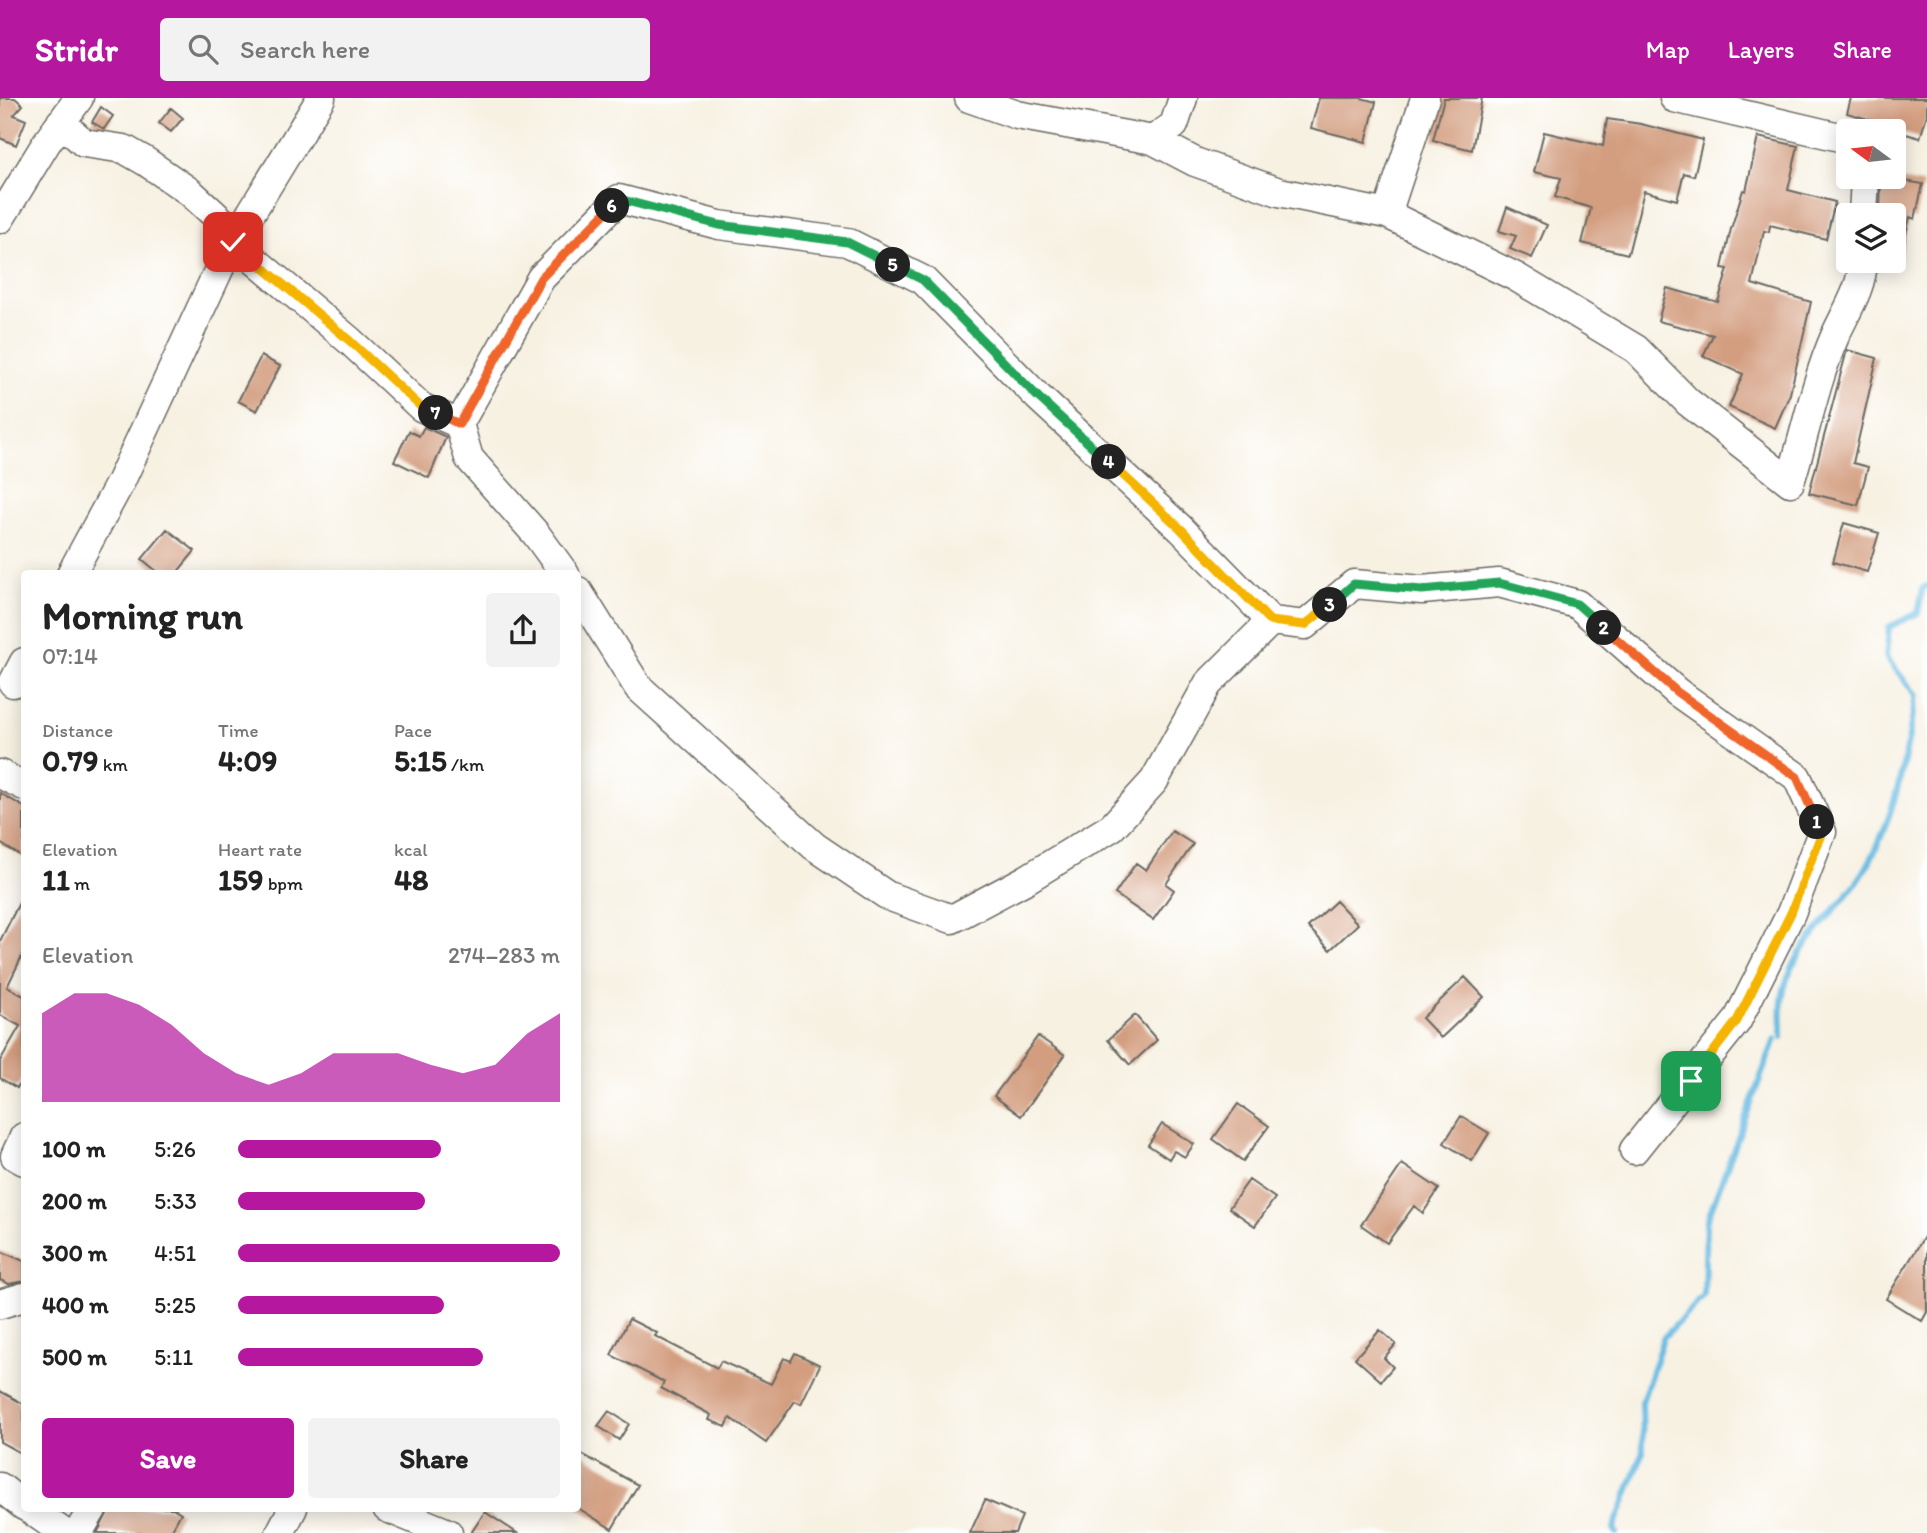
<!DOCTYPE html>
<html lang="en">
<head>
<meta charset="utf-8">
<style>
	:root { --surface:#fff; --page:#f2f2f2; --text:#222; --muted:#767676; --accent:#b5179e }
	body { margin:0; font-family:Itim,sans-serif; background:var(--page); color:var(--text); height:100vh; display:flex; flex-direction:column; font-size:26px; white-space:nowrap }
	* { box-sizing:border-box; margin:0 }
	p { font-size:23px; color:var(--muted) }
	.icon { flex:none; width:38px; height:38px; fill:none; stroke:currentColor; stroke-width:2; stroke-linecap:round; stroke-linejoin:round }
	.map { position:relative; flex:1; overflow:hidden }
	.sheet { position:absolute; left:21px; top:472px; width:560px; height:942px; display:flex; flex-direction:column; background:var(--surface); border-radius:7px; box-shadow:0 4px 18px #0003 }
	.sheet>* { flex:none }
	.needle { width:46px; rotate:285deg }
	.tools { position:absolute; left:1836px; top:21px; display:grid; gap:14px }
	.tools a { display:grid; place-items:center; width:70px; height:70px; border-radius:7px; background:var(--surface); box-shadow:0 4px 18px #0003; font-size:35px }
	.pin { position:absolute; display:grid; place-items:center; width:60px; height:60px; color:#fff; margin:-30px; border-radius:14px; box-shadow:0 4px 10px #0006 }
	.km { position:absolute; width:35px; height:35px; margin:-18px; border-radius:50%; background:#222; color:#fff; font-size:19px; line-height:35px; text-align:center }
	.round { display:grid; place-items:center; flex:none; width:74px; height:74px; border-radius:7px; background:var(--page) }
	.head { display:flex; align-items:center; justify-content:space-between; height:119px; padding:0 21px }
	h1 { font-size:38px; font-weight:700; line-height:52px }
	.metrics { display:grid; grid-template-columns:repeat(3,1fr); gap:10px; height:119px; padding:7px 21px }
	.metrics div { display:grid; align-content:center }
	.metrics b { font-size:30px; font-weight:700 }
	.metrics small { font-size:19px; font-weight:400 }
	.metrics p { font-size:19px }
	.chart { height:196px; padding:14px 21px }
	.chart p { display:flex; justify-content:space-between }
	.chart svg { width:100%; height:126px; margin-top:7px; fill:var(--accent); opacity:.7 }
	.button { display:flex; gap:14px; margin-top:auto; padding:14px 21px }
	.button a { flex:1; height:80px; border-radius:7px; background:var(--accent); color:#fff; font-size:28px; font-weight:700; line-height:80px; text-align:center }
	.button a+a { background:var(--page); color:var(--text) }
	ul { padding:0 21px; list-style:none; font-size:23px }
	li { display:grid; grid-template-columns:112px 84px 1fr; align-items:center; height:52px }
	li i { height:18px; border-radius:9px; background:var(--accent) }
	header { display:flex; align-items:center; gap:42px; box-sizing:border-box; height:98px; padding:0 35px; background:var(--accent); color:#fff }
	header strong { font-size:33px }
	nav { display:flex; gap:38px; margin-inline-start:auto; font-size:24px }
	.search { width:490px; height:63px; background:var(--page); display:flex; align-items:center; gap:18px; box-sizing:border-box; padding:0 24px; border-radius:7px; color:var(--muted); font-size:26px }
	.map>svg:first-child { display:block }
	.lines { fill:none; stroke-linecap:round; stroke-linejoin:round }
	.stream { stroke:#65bae1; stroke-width:6 }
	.building { fill:#d39d7f }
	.minor-casing { stroke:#696761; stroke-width:31 }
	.minor { stroke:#fff; stroke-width:28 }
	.split-1-casing { stroke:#fff; stroke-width:14 }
	.split-2-casing { stroke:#fff; stroke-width:14 }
	.split-3-casing { stroke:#fff; stroke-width:14 }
	.split-4-casing { stroke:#fff; stroke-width:14 }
	.split-5-casing { stroke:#fff; stroke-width:14 }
	.split-6-casing { stroke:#fff; stroke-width:14 }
	.split-7-casing { stroke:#fff; stroke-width:14 }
	.split-8-casing { stroke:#fff; stroke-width:14 }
	.split-1 { stroke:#f5b400; stroke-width:9 }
	.split-2 { stroke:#f0652b; stroke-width:9 }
	.split-3 { stroke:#22a559; stroke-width:9 }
	.split-4 { stroke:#f5b400; stroke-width:9 }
	.split-5 { stroke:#22a559; stroke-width:9 }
	.split-6 { stroke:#22a559; stroke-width:9 }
	.split-7 { stroke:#f0652b; stroke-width:9 }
	.split-8 { stroke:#f5b400; stroke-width:9 }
</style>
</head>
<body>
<header>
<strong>Stridr</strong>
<div class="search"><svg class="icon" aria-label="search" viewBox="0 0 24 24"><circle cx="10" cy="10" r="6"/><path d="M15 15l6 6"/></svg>Search here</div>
<nav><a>Map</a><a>Layers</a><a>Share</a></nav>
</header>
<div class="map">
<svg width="1927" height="1435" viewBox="0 0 1927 1435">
	<rect width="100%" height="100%" fill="#fff"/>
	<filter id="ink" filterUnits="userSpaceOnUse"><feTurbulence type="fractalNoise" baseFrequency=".0143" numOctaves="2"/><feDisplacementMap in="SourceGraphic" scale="14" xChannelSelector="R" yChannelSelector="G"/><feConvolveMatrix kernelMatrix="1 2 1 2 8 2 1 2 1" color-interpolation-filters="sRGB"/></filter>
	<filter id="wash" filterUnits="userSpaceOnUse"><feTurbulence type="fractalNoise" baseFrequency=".00686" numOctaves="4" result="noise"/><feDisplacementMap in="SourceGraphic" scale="28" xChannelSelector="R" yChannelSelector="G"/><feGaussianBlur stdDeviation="1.57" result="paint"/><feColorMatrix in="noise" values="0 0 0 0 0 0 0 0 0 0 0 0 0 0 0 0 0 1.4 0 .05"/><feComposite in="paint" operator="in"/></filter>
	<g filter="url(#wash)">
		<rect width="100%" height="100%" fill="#f7f1e2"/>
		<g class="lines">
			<path class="stream" d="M 1782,940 C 1782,927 1781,914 1782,902 C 1788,851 1839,814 1865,772 C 1895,720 1907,655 1916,597 L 1886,559 L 1889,529 L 1918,515 L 1923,490 L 1927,488
				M 1616,1435 L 1614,1430 L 1643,1355 L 1642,1304 L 1663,1240 L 1704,1198 L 1706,1125 L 1775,941"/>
		</g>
		<g id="blocks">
			<path class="building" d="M 0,0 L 15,0 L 23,7 L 14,17 L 26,22 L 16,47 L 0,40 Z
				M 1319,0 L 1361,0 L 1376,4 L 1366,44 L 1311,30 Z
				M 1444,0 L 1482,0 L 1472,52 L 1433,42 Z
				M 1851,0 L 1927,0 L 1927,17 L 1920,40 L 1892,32 L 1893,28 L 1847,15 Z
				M 101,9 L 113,18 L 104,31 L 92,24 Z
				M 171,10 L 183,20 L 171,34 L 159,25 Z
				M 1607,21 L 1641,26 L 1703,42 L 1694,78 L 1684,75 L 1677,102 L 1644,93 L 1628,156 L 1582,145 L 1591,110 L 1555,99 L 1561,80 L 1534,74 L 1544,34 L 1603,48 Z
				M 1758,39 L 1798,48 L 1788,92 L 1835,104 L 1826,141 L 1770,127 L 1769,134 L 1764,133 L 1752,186 L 1811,204 L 1790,296 L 1775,330 L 1729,309 L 1743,276 L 1703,258 L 1713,237 L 1658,223 L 1667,190 L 1718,204 L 1728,171 L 1722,170 L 1731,131 L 1743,92 L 1746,93 Z
				M 1881,79 L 1923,86 L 1915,121 L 1910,119 L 1900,162 L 1894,161 L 1894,117 L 1880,117 Z
				M 1507,109 L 1547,127 L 1532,160 L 1510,151 L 1516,138 L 1499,133 Z
				M 1847,252 L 1877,260 L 1853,365 L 1868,369 L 1858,407 L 1809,395 Z
				M 261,258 L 280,268 L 257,313 L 238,303 Z
				M 424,329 L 446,339 L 429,380 L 394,363 L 409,333 L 419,338 Z
				M 1844,425 L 1879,435 L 1867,474 L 1833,464 Z
				M 167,431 L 195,453 L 176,476 L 160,476 L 142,461 Z
				M 0,695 L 24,709 L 24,760 L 0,745 Z
				M 1172,733 L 1193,746 L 1166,786 L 1174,792 L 1153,822 L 1115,796 L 1136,765 L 1146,772 Z
				M 24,795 L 24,854 L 7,889 L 24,898 L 24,976 L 17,990 L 0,980 L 0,963 L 20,928 L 0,917 L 0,843 Z
				M 1336,803 L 1358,826 L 1330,852 L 1308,829 Z
				M 1465,879 L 1484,899 L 1441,940 L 1422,920 Z
				M 1135,917 L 1157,942 L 1130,967 L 1108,942 Z
				M 1038,938 L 1065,957 L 1021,1018 L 994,998 Z
				M 1238,1006 L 1269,1028 L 1243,1063 L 1213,1041 Z
				M 1461,1018 L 1489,1035 L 1472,1063 L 1444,1045 Z
				M 1162,1026 L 1194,1046 L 1185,1059 L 1174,1053 L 1169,1061 L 1148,1047 Z
				M 1402,1066 L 1439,1091 L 1423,1115 L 1414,1108 L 1387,1145 L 1361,1127 Z
				M 1249,1082 L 1275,1100 L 1255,1128 L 1229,1110 Z
				M 1927,1134 L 1927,1214 L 1922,1223 L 1886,1201 Z
				M 0,1153 L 24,1163 L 24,1183 L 9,1186 L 0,1182 Z
				M 629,1221 L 657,1235 L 655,1238 L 717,1270 L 721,1263 L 771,1286 L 784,1260 L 791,1263 L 795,1255 L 820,1267 L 801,1306 L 795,1303 L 766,1345 L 730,1320 L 726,1329 L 709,1322 L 711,1317 L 661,1290 L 664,1284 L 611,1257 Z
				M 1380,1232 L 1396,1246 L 1384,1260 L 1393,1269 L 1381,1283 L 1355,1260 Z
				M 0,1293 L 24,1306 L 24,1357 L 0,1344 Z
				M 609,1313 L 629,1326 L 619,1342 L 598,1328 Z
				M 578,1354 L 638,1387 L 612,1431 L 578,1410 Z
				M 985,1402 L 1022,1418 L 1015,1435 L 970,1435 Z
				M 110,1410 L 173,1410 L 181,1415 L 170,1435 L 97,1435 Z
				M 485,1414 L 517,1435 L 471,1435 Z"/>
		</g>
	</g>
	<g filter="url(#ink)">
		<use href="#blocks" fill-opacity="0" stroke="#696761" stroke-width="2"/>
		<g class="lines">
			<g class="minor-casing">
				<path id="minor" d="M 969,0 L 1017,17 L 1153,42 L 1174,27 L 1183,0
					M 1674,0 L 1848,41
					M 61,24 L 84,45 L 124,51 L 145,63 L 190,94 L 237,137
					M 1153,42 L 1195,64 L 1279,94 L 1387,116 L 1516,179 L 1636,251 L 1688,304 L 1790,384 C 1805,337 1815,284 1835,238 C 1846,213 1862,191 1863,163
					M 1387,116 L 1425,0
					M 1863,117 L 1865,79
					M 0,121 L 47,44 L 79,0
					M 233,144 L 350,243 L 421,309 L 459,326 L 469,360 L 536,436 L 565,476
					M 459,326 L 541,180 L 619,101 L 719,127 L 847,144 L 923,182 L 1038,299 L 1181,431 L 1271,523 L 1305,527 L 1354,486 L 1422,492 L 1499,485 L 1577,506 L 1677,594 L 1797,679 L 1822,734 L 1791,815 L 1737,923 L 1634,1052
					M 71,476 L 120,385 L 227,154 L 321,0
					M 578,493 L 638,589 L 814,748 L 888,798 L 952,821 L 1027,781 L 1112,729 L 1154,683 L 1208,586 L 1271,523
					M 13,585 L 24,564
					M 0,676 L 24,688
					M 24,1039 L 15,1058 L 24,1063
					M 0,1206 L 24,1199
					M 0,1389 L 24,1408
					M 28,1410 L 64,1435
					M 387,1410 L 448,1435
					M 78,1435 L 93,1410
					M 280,1435 L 293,1410"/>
			</g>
			<use href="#minor" class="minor"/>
		</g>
	</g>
	<g class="lines" filter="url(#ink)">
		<g class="split-1-casing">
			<path id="split-1" d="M 1691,983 L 1737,923 L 1791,815 L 1822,734 L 1817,724"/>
		</g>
		<g class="split-2-casing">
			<path id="split-2" d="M 1604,530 L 1677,594 L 1797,679 L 1817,724"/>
		</g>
		<g class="split-3-casing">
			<path id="split-3" d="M 1330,507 L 1354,486 L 1422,492 L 1499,485 L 1577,506 L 1604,530"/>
		</g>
		<g class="split-4-casing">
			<path id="split-4" d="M 1109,364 L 1181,431 L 1270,523 L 1305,527 L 1330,507"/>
		</g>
		<g class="split-5-casing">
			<path id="split-5" d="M 893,167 L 923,182 L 1038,299 L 1109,364"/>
		</g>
		<g class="split-6-casing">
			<path id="split-6" d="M 612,108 L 619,101 L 719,127 L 847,144 L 893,167"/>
		</g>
		<g class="split-7-casing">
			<path id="split-7" d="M 436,315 L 459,326 L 541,180 L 612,108"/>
		</g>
		<g class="split-8-casing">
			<path id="split-8" d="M 233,144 L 350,243 L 421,309 L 436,315"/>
		</g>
		<use href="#split-1" class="split-1"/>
		<use href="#split-2" class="split-2"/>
		<use href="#split-3" class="split-3"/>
		<use href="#split-4" class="split-4"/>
		<use href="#split-5" class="split-5"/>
		<use href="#split-6" class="split-6"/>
		<use href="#split-7" class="split-7"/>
		<use href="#split-8" class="split-8"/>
	</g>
</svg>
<div class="tools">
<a><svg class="needle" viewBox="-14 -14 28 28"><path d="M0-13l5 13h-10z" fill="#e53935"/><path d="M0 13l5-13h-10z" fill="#767676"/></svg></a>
<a><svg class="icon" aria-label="layers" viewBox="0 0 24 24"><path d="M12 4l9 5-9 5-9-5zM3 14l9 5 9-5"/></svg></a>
</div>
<div class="pin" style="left:1691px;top:983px;background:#1e9e55"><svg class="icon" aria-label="arrive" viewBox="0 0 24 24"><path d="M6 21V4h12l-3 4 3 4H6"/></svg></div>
<div class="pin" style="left:233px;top:144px;background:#d93025"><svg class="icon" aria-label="check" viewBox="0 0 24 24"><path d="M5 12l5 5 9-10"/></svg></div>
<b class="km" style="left:1817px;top:724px">1</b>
<b class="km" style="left:1604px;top:530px">2</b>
<b class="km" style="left:1330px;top:507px">3</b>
<b class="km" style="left:1109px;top:364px">4</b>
<b class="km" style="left:893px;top:167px">5</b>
<b class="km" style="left:612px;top:108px">6</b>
<b class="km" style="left:436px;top:315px">7</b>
<section class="sheet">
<div class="head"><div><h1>Morning run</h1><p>07:14</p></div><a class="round"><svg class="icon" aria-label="share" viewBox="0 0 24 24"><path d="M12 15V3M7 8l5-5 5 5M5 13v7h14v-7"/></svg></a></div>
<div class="metrics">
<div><p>Distance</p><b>0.79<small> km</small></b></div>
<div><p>Time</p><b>4:09</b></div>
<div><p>Pace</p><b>5:15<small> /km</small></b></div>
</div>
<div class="metrics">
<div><p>Elevation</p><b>11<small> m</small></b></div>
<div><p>Heart rate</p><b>159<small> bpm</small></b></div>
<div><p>kcal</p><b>48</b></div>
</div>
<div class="chart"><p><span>Elevation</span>274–283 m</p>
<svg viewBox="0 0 160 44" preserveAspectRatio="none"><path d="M0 44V13L10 6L20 6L30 10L40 17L50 27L60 34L70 38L80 34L90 27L100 27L110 27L120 31L130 34L140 31L150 20L160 13V44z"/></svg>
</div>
<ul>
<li><b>100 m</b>5:26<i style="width:63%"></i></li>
<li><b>200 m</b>5:33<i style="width:58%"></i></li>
<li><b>300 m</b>4:51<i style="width:100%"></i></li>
<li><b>400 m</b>5:25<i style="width:64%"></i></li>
<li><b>500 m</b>5:11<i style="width:76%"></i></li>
</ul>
<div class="button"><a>Save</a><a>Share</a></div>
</section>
</div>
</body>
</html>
